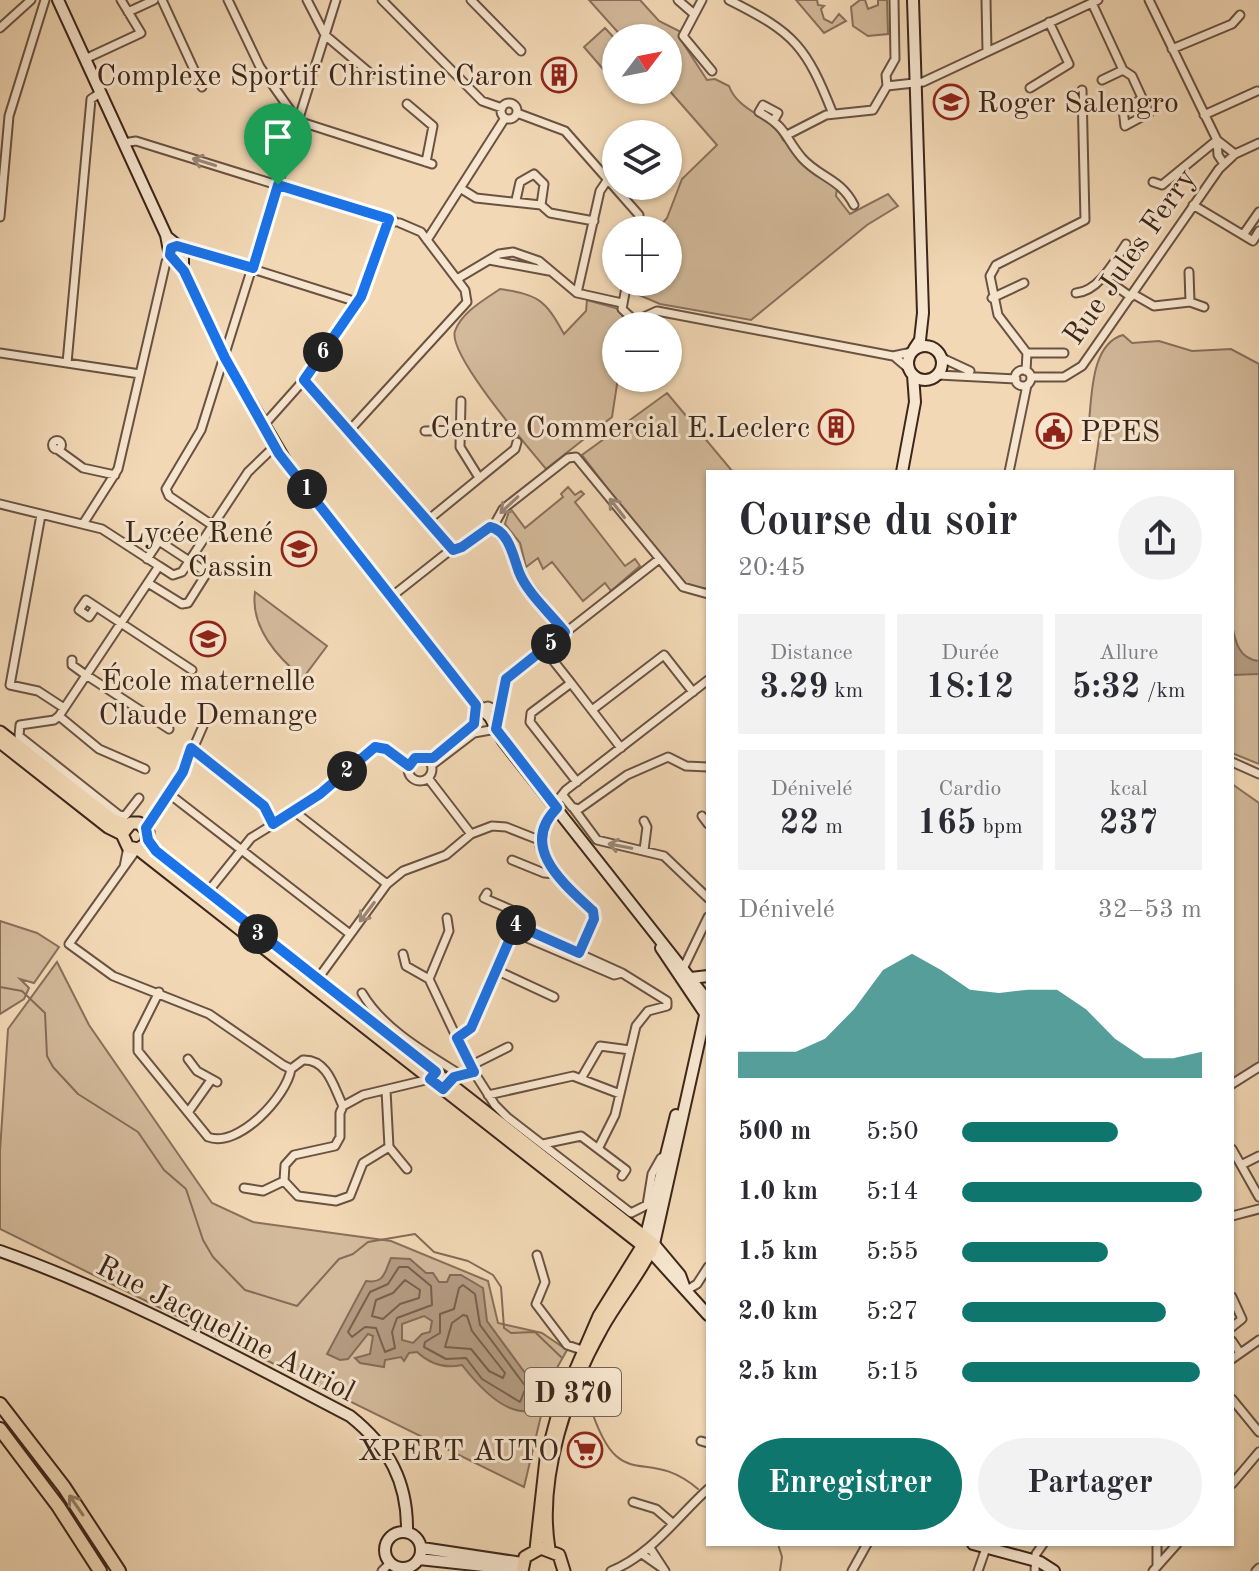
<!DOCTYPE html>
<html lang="fr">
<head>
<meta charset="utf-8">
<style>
	:root { --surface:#fff; --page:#f2f2f3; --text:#2b2b33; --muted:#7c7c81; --accent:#0f766e }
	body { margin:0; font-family:"Old Standard TT",serif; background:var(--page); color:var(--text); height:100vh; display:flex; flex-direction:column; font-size:30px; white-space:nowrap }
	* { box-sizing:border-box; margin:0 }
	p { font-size:26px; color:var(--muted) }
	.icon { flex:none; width:44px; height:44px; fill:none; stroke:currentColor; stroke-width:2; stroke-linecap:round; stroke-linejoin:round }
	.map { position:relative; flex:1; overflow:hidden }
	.side { position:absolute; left:706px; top:470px; width:528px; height:1076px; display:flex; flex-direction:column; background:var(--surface); border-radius:0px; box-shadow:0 2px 6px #0004 }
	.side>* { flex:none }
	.needle { width:52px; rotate:58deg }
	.fabs { position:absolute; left:602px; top:24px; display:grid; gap:16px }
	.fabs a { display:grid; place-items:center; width:80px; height:80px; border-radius:50%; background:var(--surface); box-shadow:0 2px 6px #0004; font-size:40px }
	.pin { position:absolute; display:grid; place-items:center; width:68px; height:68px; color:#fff; margin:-82px -34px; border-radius:50% 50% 50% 0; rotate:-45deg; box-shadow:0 0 8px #0007 }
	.pin .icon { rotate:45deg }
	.km { position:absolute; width:40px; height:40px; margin:-20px; border-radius:50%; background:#222; color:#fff; font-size:22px; line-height:40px; text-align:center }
	.round { display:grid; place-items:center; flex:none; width:84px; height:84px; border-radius:42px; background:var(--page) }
	.summary { display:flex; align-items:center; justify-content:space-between; height:136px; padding:0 32px }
	h1 { font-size:44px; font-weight:600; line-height:60px }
	.figures { display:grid; grid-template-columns:repeat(3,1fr); gap:12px; height:136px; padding:8px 32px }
	.figures div { display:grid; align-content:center; border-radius:0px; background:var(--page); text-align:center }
	.figures b { font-size:34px; font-weight:600 }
	.figures small { font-size:22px; font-weight:400 }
	.figures p { font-size:22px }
	.chart { height:224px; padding:16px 32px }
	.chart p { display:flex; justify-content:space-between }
	.chart svg { width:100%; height:144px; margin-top:8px; fill:var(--accent); opacity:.7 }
	.action { display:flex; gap:16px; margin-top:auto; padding:16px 32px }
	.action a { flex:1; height:92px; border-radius:48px; background:var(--accent); color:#fff; font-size:32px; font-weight:600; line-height:92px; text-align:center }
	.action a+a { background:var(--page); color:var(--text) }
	ul { padding:0 32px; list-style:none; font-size:26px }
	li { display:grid; grid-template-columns:128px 96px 1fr; align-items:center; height:60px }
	li i { height:20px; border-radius:10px; background:var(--accent) }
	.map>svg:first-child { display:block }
	.green { fill:#d3ba9b; stroke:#88705b; stroke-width:2 }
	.water { fill:#b49b81; stroke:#846c58; stroke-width:2; fill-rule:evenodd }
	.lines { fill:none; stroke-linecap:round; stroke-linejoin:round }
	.shore { stroke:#78604e; stroke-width:2 }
	.stream { stroke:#846c58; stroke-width:2 }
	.street-casing { stroke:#6a5242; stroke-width:11 }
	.secondary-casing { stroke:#3c261b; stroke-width:14 }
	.primary-casing { stroke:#3c261b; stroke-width:15 }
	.highway-casing { stroke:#3c261b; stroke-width:16 }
	.street { stroke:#f7e6cf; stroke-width:7 }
	.secondary { stroke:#f7e6cf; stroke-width:10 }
	.primary { stroke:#f2d8b5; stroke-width:11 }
	.highway { stroke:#f2d8b5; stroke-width:12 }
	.oneway { stroke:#9a8675 }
	.oneway2 { stroke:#977f68 }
	.route-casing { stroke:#fff; stroke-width:16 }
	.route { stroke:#1a73e8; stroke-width:10 }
	.labels { text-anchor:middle; stroke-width:6; stroke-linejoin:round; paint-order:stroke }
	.shield { fill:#f7e6cf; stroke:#746051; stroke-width:2 }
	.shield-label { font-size:28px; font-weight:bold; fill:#3c261b }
	.poi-label { font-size:30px; fill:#3c261b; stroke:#f7e6cf; text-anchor:end }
	.street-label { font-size:30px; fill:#3c261b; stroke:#f7e6cf }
</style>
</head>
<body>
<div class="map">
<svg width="1259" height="1571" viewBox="0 0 1259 1571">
	<rect width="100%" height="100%" fill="#f2d8b5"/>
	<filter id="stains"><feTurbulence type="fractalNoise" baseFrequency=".0025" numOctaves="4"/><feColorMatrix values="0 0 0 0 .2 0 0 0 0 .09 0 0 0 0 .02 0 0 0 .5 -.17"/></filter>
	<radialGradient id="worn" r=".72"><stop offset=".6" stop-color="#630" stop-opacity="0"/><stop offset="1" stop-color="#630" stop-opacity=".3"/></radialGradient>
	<path class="green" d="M 589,0 L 640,0 L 659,21 L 681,32 L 679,37 L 707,80 L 715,79 L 729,86 C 738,112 773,116 783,140 L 837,188 L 836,196 L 850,214 L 888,194 L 898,206 L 867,225 L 751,320 L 660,304 L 634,293 L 636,282 L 668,282 L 668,230 L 657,230 L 667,218 L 682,179 L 717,145 L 668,89 L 668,38 L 623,38 Z
		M 796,0 L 817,0 L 818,5 L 824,6 L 821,9 L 824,19 L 832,23 L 839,14 L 846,21 L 824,33 Z
		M 860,0 L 865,0 L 868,9 L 878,5 L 878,0 L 887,0 L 888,34 L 868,36 L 853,26 L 851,7 Z
		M 605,28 L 616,40 L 616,70 L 609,76 L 584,47 Z
		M 500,289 C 538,295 545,299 564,334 L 586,311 L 587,300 L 619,309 L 627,325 L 616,326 L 618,378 L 612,417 L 546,469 C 529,448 447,354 455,331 C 462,312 484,300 500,289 Z
		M 1123,335 L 1132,343 L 1159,341 L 1192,351 L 1231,349 L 1259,364 L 1259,764 L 1232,753 L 1232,472 L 1094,472 L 1101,425 L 1089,421 C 1092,395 1091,344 1123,335 Z
		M 667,393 L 733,472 L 708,472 L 708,589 L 687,585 L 656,552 L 582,455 Z
		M 568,487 L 575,495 L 581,491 L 584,494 L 575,502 L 625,566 L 635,559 L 640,566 L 611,591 L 605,583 L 583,601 L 552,562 L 543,569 L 538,558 L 526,567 L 520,543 L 505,524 L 510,508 L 525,528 L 563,497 L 561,494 Z
		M 255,592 L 327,646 L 303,678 C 278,658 250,627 255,592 Z
		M 1232,784 L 1259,803 L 1259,1066 L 1232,1082 Z
		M 0,921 L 37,933 L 59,947 L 34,983 L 20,979 L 29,988 L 24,999 L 0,1014 Z
		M 57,962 L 89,1025 L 212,1203 L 253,1222 L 391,1241 L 488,1281 L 498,1323 L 542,1333 L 567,1350 L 549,1382 L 524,1487 L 0,1229 L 0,1151 L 8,1029 Z"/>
	<path class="water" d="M 1232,624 C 1235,642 1239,659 1259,661 L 1259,674 L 1232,675 Z
		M 391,1258 L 410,1259 L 426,1273 L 433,1273 L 439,1282 L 447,1282 L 450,1275 L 461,1275 L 483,1288 L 487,1321 L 536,1388 L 528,1411 C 503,1414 476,1383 462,1365 C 445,1369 430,1364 417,1352 L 409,1353 L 404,1361 L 401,1357 L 385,1360 L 384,1367 L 360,1363 L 355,1358 L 370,1354 L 373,1336 L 368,1334 L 348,1359 L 340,1360 L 327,1354 L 366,1281 C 385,1284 385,1271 391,1258 ZM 424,1316 L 432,1321 L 430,1332 L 422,1334 L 413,1343 L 402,1340 L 402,1324 Z"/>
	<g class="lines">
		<path class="shore" d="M 399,1267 L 408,1267 L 431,1286 L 432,1305 L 397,1318 L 392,1332 L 395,1348 L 385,1352 L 376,1328 L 365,1327 L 352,1337 L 348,1332 L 370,1292 L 388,1284 Z
			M 405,1280 L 420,1290 L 419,1298 L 400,1304 L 383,1319 L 372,1316 L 376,1300 L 393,1293 Z
			M 463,1285 L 475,1294 L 480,1325 L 526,1387 L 520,1402 L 482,1379 L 466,1358 L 446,1359 L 424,1347 L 425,1342 L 440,1333 L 440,1314 L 454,1309 L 459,1288 Z
			M 463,1315 L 467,1316 L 472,1331 L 505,1373 L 503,1378 L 489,1371 L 471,1349 L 445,1347 L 452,1323 Z"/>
		<path class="stream" d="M 0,987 L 22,991 L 45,1013 L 47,1056 L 53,1067 L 78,1094 L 138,1132 L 164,1170 L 186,1189 L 203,1240 L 213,1257 L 245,1290 L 297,1306 L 339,1259 L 353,1254 L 368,1242 L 415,1234 L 434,1252 L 468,1261 L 493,1275 L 501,1287 L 504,1328 L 511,1333 L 535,1332 L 561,1357
			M 590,1406 C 620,1499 644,1443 698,1489
			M 707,1497 L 708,1498
			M 778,1544 L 782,1557 L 780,1571"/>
		<g class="street-casing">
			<path id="street" d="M 162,0 L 202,87
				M 228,0 L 260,67 L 298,121 L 432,164
				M 307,0 L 325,35 L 371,74
				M 382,0 L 482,101 L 502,108
				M 471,0 L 521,51
				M 678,0 L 694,14
				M 702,0 L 683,36 L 712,71
				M 729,0 C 795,33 806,46 833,114
				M 986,0 L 987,51
				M 1149,0 L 1217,140 L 1218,155 L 1224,164
				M 1092,3 L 1123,70 L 1132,76 L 1149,113 L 1125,126 L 1123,109 L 1142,99
				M 128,12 L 154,0
				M 0,28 L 31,0
				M 1172,49 L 1232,24 L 1240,15
				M 85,59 L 141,33 L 121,0
				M 1102,80 L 1123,70
				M 887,86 L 886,75 L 895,59 L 894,0
				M 1030,88 L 1069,64 L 1049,22
				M501 111a8 8 0 1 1 16 0a8 8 0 1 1-16 0Z
				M 407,104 L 433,126 L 426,162
				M 517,113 L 565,131 L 639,215 L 638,230
				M 1204,115 L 1257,91
				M 774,120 L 778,113 L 763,105 L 759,112 C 788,128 784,137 802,158 C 820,178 840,178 854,205
				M 789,134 L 826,115 L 873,110 L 887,86 L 923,82 L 1098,0
				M 1217,140 L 1235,154
				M 123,143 L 136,141 L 396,222
				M 1153,182 L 1162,185 L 1217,140
				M 460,188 L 476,198 L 541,205
				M 516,200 L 520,182 L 534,174 L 544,184 L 541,205
				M 541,205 L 550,213 L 594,221
				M 1193,205 L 1253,241 L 1259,231
				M 0,217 L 9,116 L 45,0
				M 1243,235 L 1259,212
				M 427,240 L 505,118
				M 180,246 L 357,302
				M 489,260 L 549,271
				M 1189,272 L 1190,302 L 1204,307
				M 1103,277 L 1131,297
				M 457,279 L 499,254 L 513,252 L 539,261 L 577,293 L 622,303
				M 627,282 L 622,309 L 635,321 L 657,311 L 893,356 L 912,352
				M 577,293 L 600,191 L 608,179
				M 1076,293 C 1099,291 1114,262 1126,244
				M 1133,294 L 1154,306 L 1190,302
				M 992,298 L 1024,283
				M 0,353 L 140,374
				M 1027,353 L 1064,353
				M 895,357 L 909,369
				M 942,358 L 970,371
				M 67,363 L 91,99 L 100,93
				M1015 378a8 8 0 1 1 16 0a8 8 0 1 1-16 0Z
				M 1026,371 L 1027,353 L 998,315 L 990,276 L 996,265 L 1085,220 L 1082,90
				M 938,375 L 1016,379
				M 1031,377 L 1064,377 L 1082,366 L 1219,169 L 1235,154 L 1259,143
				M 304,380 L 453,550
				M 461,401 L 460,447 L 478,476
				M 263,426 L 304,380 L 361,297 L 389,219
				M 349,431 L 467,302 L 465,290 L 421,232 L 400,223
				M 425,431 L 458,430
				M52.5 445a4.5 4.5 0 1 1 9 0a4.5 4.5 0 1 1-9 0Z
				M 57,449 L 83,468 L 115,475
				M 1009,472 L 1027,385
				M 0,504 L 102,529 L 159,566
				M 41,515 L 10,685 L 38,691 L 64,708
				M 428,520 L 515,449 L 517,442
				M 83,524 L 118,469 L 166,262 L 171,257
				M 212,525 L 169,496 L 166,489 L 201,430 L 336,0
				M 493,527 L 503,509 L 568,458 L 576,457 L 683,587 L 708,594
				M 493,527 L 513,550 L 520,574 L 565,632
				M 147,559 L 159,541 L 203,570 L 205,576 L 188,603 L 182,604 L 148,583
				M 391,597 L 448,552 L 462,547 L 493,527
				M 96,607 L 89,617 L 79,610 L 86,600 L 192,670
				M 544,649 L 571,683 L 531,713 L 530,722 L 577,782
				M 72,660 L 72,665 L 83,673 L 169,729
				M 571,683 L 621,748
				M 497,710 L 501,707 L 506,679 L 658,560
				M 592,710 L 664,655 L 693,692
				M 59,716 L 159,566 L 173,575 L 182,572 L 248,472 L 275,446
				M 59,716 L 54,720 L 20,725 L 19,736 L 119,815 L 125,816 L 139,798
				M 59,716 L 99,749 L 145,769
				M 191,748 L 264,806 L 273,824
				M408 769a12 12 0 1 1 24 0a12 12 0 1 1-24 0Z
				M 427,759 L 471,728 L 477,709 L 488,706 L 497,710 L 500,720 L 496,729 L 474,733 L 432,765
				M 1232,762 L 1259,774
				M 428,778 L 471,834
				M 168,793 L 350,934
				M 564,797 L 572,807 L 579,809 L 627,775 L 668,757 L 686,766 L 708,767
				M 554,805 L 566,790 L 708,680
				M 557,808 L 549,817 L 540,847 L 570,890 L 595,914 L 579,953
				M 574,809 L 597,840 L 664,856 L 708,898
				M 295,812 L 387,884
				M 702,816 L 708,824
				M 146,828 L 183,772 L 203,726
				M 128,847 L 124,867 L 137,849
				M 644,850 L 647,827 L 644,821
				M 512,860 L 544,873 L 557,874
				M 124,867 L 69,944 L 113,976 L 209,1014 L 283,1065 L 291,1069 L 303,1060 C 328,1059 334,1088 343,1106
				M 207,893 L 251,838 L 309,802 L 370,749 L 380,746 L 409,766
				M 516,925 L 622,973 L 667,1001 L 667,1006 L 648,1011 L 636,1026 L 615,1115 L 599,1147
				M 513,932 L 614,975 L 622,973
				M 403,954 L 406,966 L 429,979 L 470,1066 L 495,1105 L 507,1117 L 631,1213 L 647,1205 L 652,1174 L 661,1158
				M 496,970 L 554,997
				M 682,971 L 708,917
				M 429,979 L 449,931 L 447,918
				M 317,980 L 387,884 L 403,871 L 446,855 L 471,834 L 492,826 L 506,827 L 539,840
				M 159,992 L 138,1034 L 138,1051 L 208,1137 C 238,1149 287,1096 291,1069
				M 362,993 C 383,1029 426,1053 461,1075
				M 457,1038 L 471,1028 L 521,914 L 484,898 L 487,893
				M 188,1059 L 197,1071 L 217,1082
				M 470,1066 L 508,1047
				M 582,1077 L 600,1046 L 630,1050
				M 1232,1084 L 1259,1067
				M 488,1095 L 573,1076 L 620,1094
				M 189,1111 L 211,1080
				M 543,1144 L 581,1136 L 626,1170 L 622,1176
				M 389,1147 L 407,1169
				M 1232,1149 L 1259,1197
				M 1241,1165 L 1259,1156
				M 284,1181 L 298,1196 L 336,1201 L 350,1196 L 363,1163 L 389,1147 L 386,1090
				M 244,1188 L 263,1191 L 284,1181 L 285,1165 L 294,1155 L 335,1146 L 340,1137 L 340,1113 L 343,1106 L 363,1095 L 430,1079
				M 1232,1216 L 1259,1209
				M 537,1255 L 545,1282 L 536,1304 L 567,1345 L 582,1350
				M 687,1290 L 697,1284 L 708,1267
				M 1232,1297 L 1242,1319 L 1232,1327
				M 1232,1341 L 1240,1353
				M 1232,1359 L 1259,1340
				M 1232,1399 L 1259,1432
				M 701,1441 L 708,1443
				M 1232,1484 L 1259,1452
				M 633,1502 L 656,1509 L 671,1522
				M 1157,1544 L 1157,1565
				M 650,1548 L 665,1571
				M 642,1554 L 662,1568
				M 407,1568 L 407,1571
				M 382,1571 L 390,1563
				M 611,1571 C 651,1555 677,1517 708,1489
				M 852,1571 L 867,1544
				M 978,1571 L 986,1548
				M 1035,1571 L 1036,1554 L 1043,1544
				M 1153,1571 L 1177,1544
				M 1256,1571 L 1259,1568"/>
		</g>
		<g class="secondary-casing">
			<path id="secondary" d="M 58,0 L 166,235 L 170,256 L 184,271 L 230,367 L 294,475
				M 913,0 L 923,313 L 920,340 L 914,349
				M 167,237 L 183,250 L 183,268
				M908 363a17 17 0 1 1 34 0a17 17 0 1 1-34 0Z
				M 291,470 L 470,698 L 490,717 L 503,741 L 708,1001
				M 902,472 L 915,402 L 913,375
				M 661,948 L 704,1012
				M 691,978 L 708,976
				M 644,1243 L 676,1115
				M 0,1251 C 122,1294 235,1356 350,1416 C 389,1447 408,1482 407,1532
				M 651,1252 L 708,1315
				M 684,1286 L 680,1275 L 654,1244 L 708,1002
				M385 1550a18 18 0 1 1 36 0a18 18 0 1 1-36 0Z
				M 973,1544 L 1040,1562 L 1054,1571
				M 422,1548 L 522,1563
				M 419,1559 L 521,1570"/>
		</g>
		<g class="primary-casing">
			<path id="primary" d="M 0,732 L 113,820 L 127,825
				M 0,742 L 108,827 L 122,834
				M 148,840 L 156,851 L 218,902 L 654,1244 C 640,1274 618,1299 602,1328 C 567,1390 537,1477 549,1549
				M 138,849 L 146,844 L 148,832 L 139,823 L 131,823 L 122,834 L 128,847 L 138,849 L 651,1252
				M 536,1549 L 546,1459 L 560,1406 L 599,1316 L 643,1245
				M 522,1571 L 525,1557 L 541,1548 L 559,1555 L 564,1571"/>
		</g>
		<g class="highway-casing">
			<path id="highway" d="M 0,1404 L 64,1487 L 119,1571
				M 0,1429 L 58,1506 L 100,1571"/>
		</g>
		<use href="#street" class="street"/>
		<use href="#secondary" class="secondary"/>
		<use href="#primary" class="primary"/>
		<use href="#highway" class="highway"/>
	</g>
	<defs><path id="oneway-shaft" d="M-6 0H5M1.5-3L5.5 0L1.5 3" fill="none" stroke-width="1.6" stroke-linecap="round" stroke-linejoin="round" transform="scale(2)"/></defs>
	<g class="oneway">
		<use href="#oneway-shaft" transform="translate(204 162) rotate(-163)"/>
		<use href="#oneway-shaft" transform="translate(509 505) rotate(137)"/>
		<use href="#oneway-shaft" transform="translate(617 508) rotate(-128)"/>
		<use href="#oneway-shaft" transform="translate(620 846) rotate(-169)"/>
		<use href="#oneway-shaft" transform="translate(367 912) rotate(127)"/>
	</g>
	<use class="oneway2" href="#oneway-shaft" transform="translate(76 1505) rotate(-125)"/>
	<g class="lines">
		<g class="route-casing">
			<path id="route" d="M 278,185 L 389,219 L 361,297 L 304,380 L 453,550 L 462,547 L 490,527 C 509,531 513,556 519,572 C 527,593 551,614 565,632 L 506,679 L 496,729 L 557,808 C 518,847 564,884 593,911 L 594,919 L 579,953 L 516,925 L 471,1028 L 457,1038 L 474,1072 L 454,1077 L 443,1089 L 430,1079 L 436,1072 L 156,851 L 148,840 L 146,828 L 183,772 L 191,748 L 264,806 L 273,824 L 320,794 L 375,747 L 386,749 L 409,766 L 415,758 L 433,758 L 474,724 L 476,705 L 279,454 L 225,358 L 184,271 L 170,255 L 171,248 L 177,246 L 253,268 Z"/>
		</g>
		<use href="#route" class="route"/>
	</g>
	<defs>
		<g id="building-ring" transform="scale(1.8)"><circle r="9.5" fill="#f7e6cf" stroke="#8f2418" stroke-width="1.5"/><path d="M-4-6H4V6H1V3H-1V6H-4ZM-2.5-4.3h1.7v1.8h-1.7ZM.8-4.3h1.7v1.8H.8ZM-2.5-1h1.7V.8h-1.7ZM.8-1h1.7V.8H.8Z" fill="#8f2418"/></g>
		<g id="school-ring" transform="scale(1.8)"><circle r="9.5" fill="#f7e6cf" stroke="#8f2418" stroke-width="1.5"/><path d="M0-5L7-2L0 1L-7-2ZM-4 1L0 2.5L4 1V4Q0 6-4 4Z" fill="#8f2418"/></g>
		<g id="civic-ring" transform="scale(1.8)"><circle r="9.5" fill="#f7e6cf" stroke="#8f2418" stroke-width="1.5"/><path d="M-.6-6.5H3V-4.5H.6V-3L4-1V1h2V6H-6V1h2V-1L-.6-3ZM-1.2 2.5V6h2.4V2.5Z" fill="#8f2418"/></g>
		<g id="supermarket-ring" transform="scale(1.8)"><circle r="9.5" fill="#f7e6cf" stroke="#8f2418" stroke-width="1.5"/><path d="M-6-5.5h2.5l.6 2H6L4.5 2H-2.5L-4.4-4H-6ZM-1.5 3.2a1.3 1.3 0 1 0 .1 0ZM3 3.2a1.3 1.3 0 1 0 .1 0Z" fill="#8f2418"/></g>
	</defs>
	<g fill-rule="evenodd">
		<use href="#building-ring" x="559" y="75"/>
		<use href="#school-ring" x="951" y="102"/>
		<use href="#building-ring" x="836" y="427"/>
		<use href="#civic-ring" x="1054" y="431"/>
		<use href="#school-ring" x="299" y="549"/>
		<use href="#school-ring" x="208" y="639"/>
		<use href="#supermarket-ring" x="585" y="1450"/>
	</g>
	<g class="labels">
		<rect class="shield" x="525" y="1368" width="96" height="48" rx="6"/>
		<g class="shield-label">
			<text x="573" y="1402">D 370</text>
		</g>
		<g class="poi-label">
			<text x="533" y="85">Complexe Sportif Christine Caron</text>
			<text x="977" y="112" text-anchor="start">Roger Salengro</text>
			<text x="810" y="437">Centre Commercial E.Leclerc</text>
			<text x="1080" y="441" text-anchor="start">PPES</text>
			<text x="273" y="542">Lycée René<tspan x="273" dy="34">Cassin</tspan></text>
			<text x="208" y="690" text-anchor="middle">École maternelle<tspan x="208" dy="34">Claude Demange</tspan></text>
			<text x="559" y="1460">XPERT AUTO</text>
		</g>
		<g class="street-label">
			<text transform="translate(1129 256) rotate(-55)" y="10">Rue Jules Ferry</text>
			<text transform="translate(226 1328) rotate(27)" y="10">Rue Jacqueline Auriol</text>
		</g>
	</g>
	<rect width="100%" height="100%" filter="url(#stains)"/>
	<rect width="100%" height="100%" fill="url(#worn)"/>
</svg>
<div class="fabs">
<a><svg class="needle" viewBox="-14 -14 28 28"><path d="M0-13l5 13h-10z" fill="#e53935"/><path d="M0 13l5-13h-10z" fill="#7c7c81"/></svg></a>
<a><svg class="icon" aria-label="layers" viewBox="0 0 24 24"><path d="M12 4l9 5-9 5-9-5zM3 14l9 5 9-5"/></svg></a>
<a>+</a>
<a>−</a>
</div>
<div class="pin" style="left:278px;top:185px;background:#1e9e55"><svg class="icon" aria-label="arrive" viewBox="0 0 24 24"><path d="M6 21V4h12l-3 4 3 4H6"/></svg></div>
<b class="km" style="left:307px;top:489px">1</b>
<b class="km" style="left:347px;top:771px">2</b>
<b class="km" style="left:258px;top:934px">3</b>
<b class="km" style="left:516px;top:925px">4</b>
<b class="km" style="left:551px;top:644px">5</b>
<b class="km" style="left:323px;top:352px">6</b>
<section class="side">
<div class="summary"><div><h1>Course du soir</h1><p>20:45</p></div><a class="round"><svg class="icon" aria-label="share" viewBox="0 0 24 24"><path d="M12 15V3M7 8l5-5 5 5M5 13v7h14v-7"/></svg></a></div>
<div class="figures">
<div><p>Distance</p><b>3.29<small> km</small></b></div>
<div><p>Durée</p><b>18:12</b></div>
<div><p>Allure</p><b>5:32<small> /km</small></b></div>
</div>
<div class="figures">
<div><p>Dénivelé</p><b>22<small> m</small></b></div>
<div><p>Cardio</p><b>165<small> bpm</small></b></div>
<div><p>kcal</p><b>237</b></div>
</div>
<div class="chart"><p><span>Dénivelé</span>32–53 m</p>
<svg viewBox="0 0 160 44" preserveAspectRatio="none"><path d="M0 44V36L10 36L20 36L30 32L40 23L50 11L60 6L70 11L80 17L90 18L100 17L110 17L120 23L130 32L140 38L150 38L160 36V44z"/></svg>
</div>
<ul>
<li><b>500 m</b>5:50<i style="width:65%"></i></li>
<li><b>1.0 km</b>5:14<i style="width:100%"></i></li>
<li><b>1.5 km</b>5:55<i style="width:61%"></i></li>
<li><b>2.0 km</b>5:27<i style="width:85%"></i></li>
<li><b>2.5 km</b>5:15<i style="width:99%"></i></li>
</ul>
<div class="action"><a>Enregistrer</a><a>Partager</a></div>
</section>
</div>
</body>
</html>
